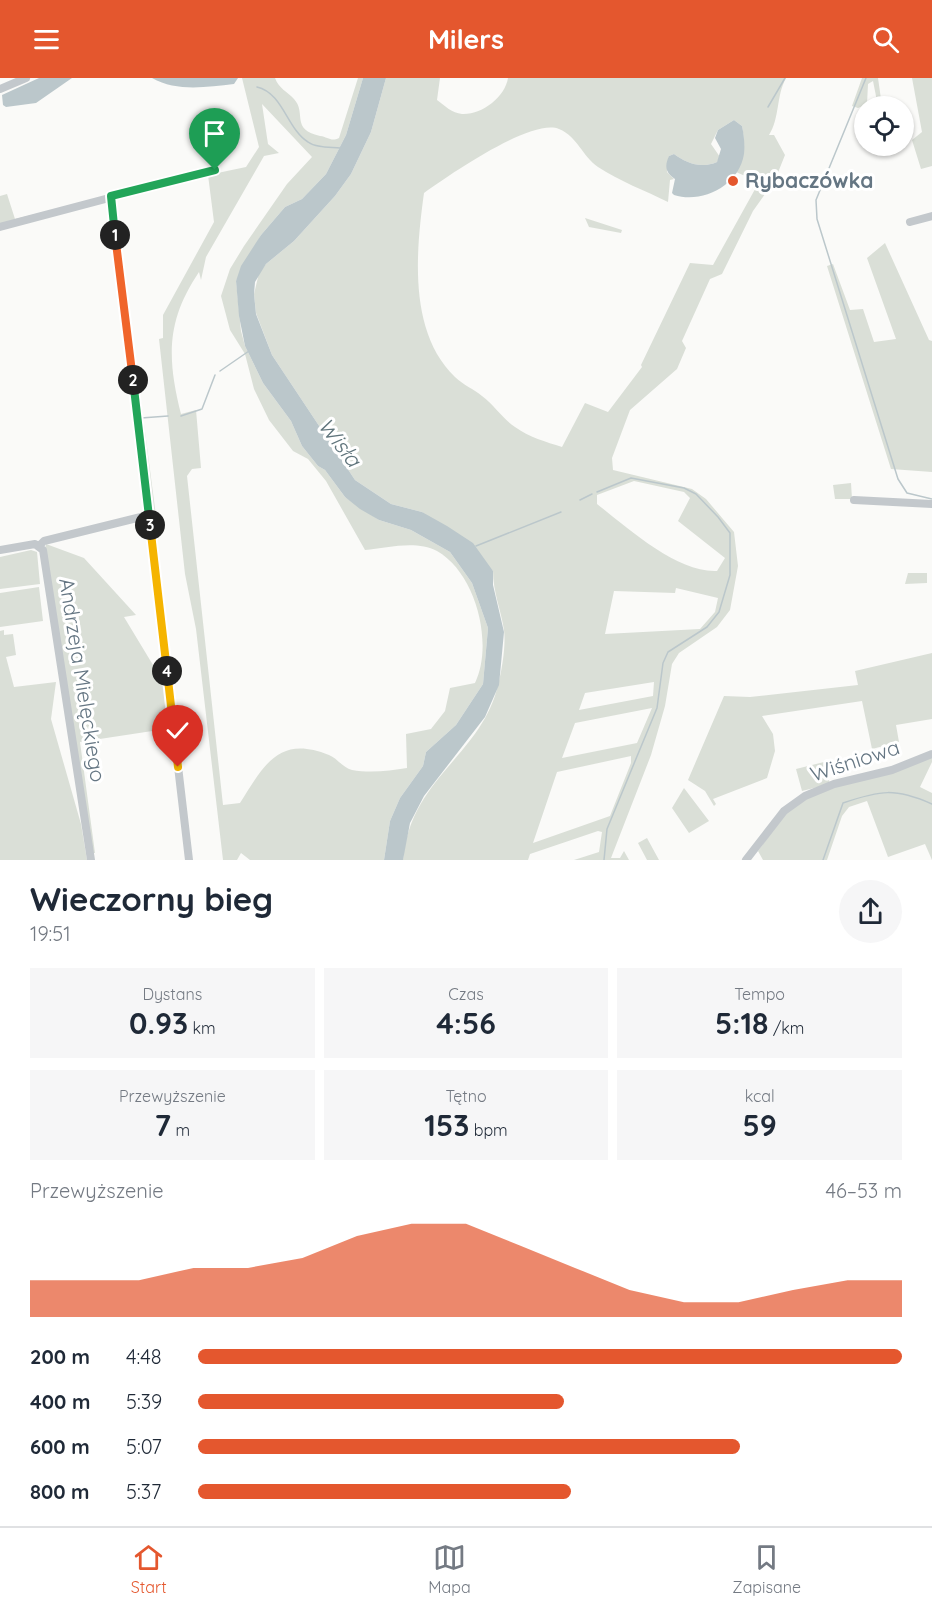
<!DOCTYPE html>
<html lang="pl">
<head>
<meta charset="utf-8">
<style>
	:root { --surface:#fff; --page:#f6f6f7; --text:#1f2937; --muted:#747a83; --line:#e0e1e3; --accent:#e4572e }
	body { margin:0; font-family:Quicksand,sans-serif; background:var(--page); color:var(--text); height:100vh; display:flex; flex-direction:column; font-size:22px; white-space:nowrap }
	* { box-sizing:border-box; margin:0 }
	p { font-size:20px; color:var(--muted) }
	.icon { flex:none; width:33px; height:33px; fill:none; stroke:currentColor; stroke-width:2; stroke-linecap:round; stroke-linejoin:round }
	.map { position:relative; height:782px; overflow:hidden }
	.sheet { display:flex; flex-direction:column; background:var(--surface); flex:1 }
	.sheet>* { flex:none }
	.tools { position:absolute; left:854px; top:18px; display:grid; gap:12px }
	.tools a { display:grid; place-items:center; width:60px; height:60px; border-radius:50%; background:var(--surface); box-shadow:0 2px 4px #0004; font-size:30px }
	.pin { position:absolute; display:grid; place-items:center; width:51px; height:51px; color:#fff; margin:-62px -26px; border-radius:50% 50% 50% 0; rotate:-45deg; box-shadow:0 0 6px #0007 }
	.pin .icon { rotate:45deg }
	.km { position:absolute; width:30px; height:30px; margin:-15px; border-radius:50%; background:#222; color:#fff; font-size:16px; line-height:30px; text-align:center }
	.round { display:grid; place-items:center; flex:none; width:63px; height:63px; border-radius:32px; background:var(--page) }
	.summary { display:flex; align-items:center; justify-content:space-between; height:102px; padding:0 30px }
	h1 { font-size:33px; font-weight:800; line-height:45px }
	.figures { display:grid; grid-template-columns:repeat(3,1fr); gap:9px; height:102px; padding:6px 30px }
	.figures div { display:grid; align-content:center; border-radius:0px; background:var(--page); text-align:center }
	.figures b { font-size:30px; font-weight:800 }
	.figures small { font-size:16px; font-weight:400 }
	.figures p { font-size:16px }
	.chart { height:168px; padding:12px 30px }
	.chart p { display:flex; justify-content:space-between }
	.chart svg { width:100%; height:108px; margin-top:6px; fill:var(--accent); opacity:.7 }
	ul { padding:0 30px; list-style:none; font-size:20px }
	li { display:grid; grid-template-columns:96px 72px 1fr; align-items:center; height:45px }
	li i { height:15px; border-radius:8px; background:var(--accent) }
	header { display:flex; justify-content:space-between; align-items:center; height:78px; padding:0 30px; background:var(--accent); color:#fff; font-size:27px; font-weight:800 }
	.dock { display:flex; justify-content:space-around; align-items:center; height:84px; border-top:2px solid var(--line); background:var(--surface); font-size:16px; color:var(--muted) }
	.dock a { display:grid; justify-items:center; gap:3px }
	.dock .current { color:var(--accent) }
	.map>svg:first-child { display:block }
	.green { fill:#dadfd7; fill-rule:evenodd }
	.water { fill:#bbc7cb }
	.lines { fill:none; stroke-linecap:round; stroke-linejoin:round }
	.stream { stroke:#bbc7cb; stroke-width:1.5 }
	.minor { stroke:#c3c8cc; stroke-width:8 }
	.split-1-casing { stroke:#fff; stroke-width:12 }
	.split-2-casing { stroke:#fff; stroke-width:12 }
	.split-3-casing { stroke:#fff; stroke-width:12 }
	.split-4-casing { stroke:#fff; stroke-width:12 }
	.split-5-casing { stroke:#fff; stroke-width:12 }
	.split-1 { stroke:#22a559; stroke-width:8 }
	.split-2 { stroke:#f0652b; stroke-width:8 }
	.split-3 { stroke:#22a559; stroke-width:8 }
	.split-4 { stroke:#f5b400; stroke-width:8 }
	.split-5 { stroke:#f5b400; stroke-width:8 }
	.poi-dot { fill:#e4572e; stroke:#fff; stroke-width:2 }
	.labels { text-anchor:middle; stroke-width:6; stroke-linejoin:round; paint-order:stroke }
	.poi-label { font-size:21px; font-weight:bold; fill:#657683; stroke:#fff; text-anchor:start }
	.street-label { font-size:21px; fill:#657683; stroke:#fff }
	.water-label { font-size:22px; font-style:italic; fill:#60757c; stroke:#fff }
</style>
</head>
<body>
<header><svg class="icon" aria-label="menu" viewBox="0 0 24 24"><path d="M4 6h16M4 12h16M4 18h16"/></svg>Milers<svg class="icon" aria-label="search" viewBox="0 0 24 24"><circle cx="10" cy="10" r="6"/><path d="M15 15l6 6"/></svg></header>
<div class="map">
<svg width="932" height="782" viewBox="0 0 932 782">
	<rect width="100%" height="100%" fill="#fafaf8"/>
	<path class="green" d="M 242,0 L 275,0 C 279,11 287,13 294,21 C 307,35 290,51 320,58 C 328,59 331,64 339,60 L 358,0 L 363,0 L 346,57 L 326,96 L 302,121 L 285,129 L 261,157 L 236,203 L 241,253 L 245,268 L 263,305 L 291,343 L 302,368 L 318,388 L 325,392 L 345,419 L 379,442 L 411,452 L 450,474 L 472,505 L 488,550 L 483,606 L 456,647 L 426,674 L 423,688 L 400,720 L 390,743 L 384,782 L 250,782 L 241,775 L 237,782 L 223,782 L 196,551 L 185,496 L 159,261 L 163,260 L 163,237 L 214,144 L 208,97 L 246,89 L 259,69 ZM 262,26 L 312,79 L 287,106 L 244,168 L 230,191 L 221,218 L 230,252 L 245,276 L 254,311 L 269,342 L 293,373 L 308,381 L 326,403 L 365,472 C 387,470 416,462 437,473 C 476,495 494,566 475,605 L 450,610 L 445,633 L 431,651 L 406,656 L 407,690 C 390,693 369,695 352,692 C 343,690 337,680 329,677 C 278,656 263,689 240,725 L 223,727 L 187,398 L 192,391 L 201,390 L 196,332 L 181,336 C 167,280 166,243 199,194 L 201,202 L 206,179 L 264,78 L 279,75 L 268,66 Z
		M 386,0 L 440,0 L 437,22 C 445,28 452,35 462,36 C 482,37 505,19 508,0 L 786,0 C 776,18 780,40 769,57 L 774,57 L 785,77 L 775,102 L 753,133 L 722,196 L 710,201 L 682,263 L 686,270 L 677,291 L 630,332 L 612,380 L 613,392 L 692,411 L 706,421 L 734,454 L 738,488 L 730,532 L 717,549 L 679,575 L 672,586 L 665,628 L 651,677 L 611,780 L 620,780 L 624,773 L 629,782 L 574,782 L 599,774 L 602,754 L 598,753 L 530,776 L 528,782 L 403,782 C 410,700 482,677 498,607 C 502,592 506,567 504,552 C 501,532 493,514 493,493 L 422,434 L 391,426 L 355,402 L 272,277 L 256,235 L 254,216 L 259,195 L 266,186 L 294,163 L 335,118 L 351,96 L 371,54 ZM 734,42 L 742,48 C 745,65 746,79 736,94 L 759,104 L 713,187 L 690,185 L 641,287 L 642,289 L 608,334 L 585,325 L 562,369 C 546,364 529,359 515,349 C 503,341 494,327 482,318 C 474,311 463,307 455,299 C 408,254 416,173 424,115 C 448,98 531,40 559,51 C 578,59 582,78 598,89 C 619,103 646,113 668,124 L 670,102 L 674,101 L 667,94 L 669,78 L 674,76 C 686,85 701,91 717,84 L 720,79 L 711,66 L 718,52 ZM 634,403 L 684,414 L 690,420 L 678,443 L 725,480 L 717,493 C 677,495 628,450 597,426 L 597,417 ZM 676,510 L 718,520 L 715,534 L 700,551 L 605,556 L 614,513 L 675,515 ZM 654,604 L 653,618 L 579,632 L 585,615 ZM 652,630 L 637,665 L 562,680 L 575,645 ZM 631,678 L 631,685 L 610,738 L 533,765 L 557,694 Z
		M 862,0 L 878,0 L 882,28 L 878,28 L 873,3 L 868,6 L 867,26 L 858,30 L 852,28 Z
		M 912,0 L 932,0 L 932,88 L 921,91 L 912,62 L 922,54 Z
		M 7,116 L 15,141 L 109,118 L 0,147 L 0,118 Z
		M 585,140 L 622,152 L 621,155 L 589,149 Z
		M 885,165 L 929,262 L 932,263 L 932,394 L 891,391 L 827,188 L 833,186 L 850,232 L 863,231 L 874,264 L 896,261 L 867,180 Z
		M 133,262 L 158,453 L 152,453 L 130,263 Z
		M 851,405 L 852,421 L 835,421 L 833,407 Z
		M 46,466 L 84,480 L 136,537 L 124,539 L 153,587 L 164,586 L 172,650 L 80,664 L 95,775 L 92,775 L 45,473 Z
		M 31,472 L 37,474 L 40,506 L 0,511 L 0,479 Z
		M 908,495 L 927,495 L 927,505 L 905,506 Z
		M 39,509 L 43,543 L 0,549 L 0,515 Z
		M 4,552 L 4,557 L 13,556 L 16,577 L 6,579 L 14,609 L 56,604 L 51,641 L 81,746 L 87,782 L 0,782 L 0,553 Z
		M 932,575 L 932,641 L 896,647 L 899,664 L 872,671 L 862,623 L 762,638 L 773,656 L 775,673 L 767,700 L 713,721 L 716,726 L 714,728 L 705,713 L 688,702 L 724,618 L 750,619 L 858,607 L 855,593 Z
		M 932,677 L 932,684 L 920,709 L 932,715 L 932,782 L 925,766 L 888,779 L 867,723 L 849,729 L 842,738 L 827,782 L 763,782 L 758,773 L 787,733 L 804,719 Z
		M 824,684 L 830,706 L 802,713 L 796,691 Z
		M 684,710 L 709,743 L 689,755 L 672,730 Z
		M 647,760 L 659,782 L 647,782 L 638,765 Z"/>
	<path class="water" d="M 39,0 L 72,0 L 36,25 L 6,29 L 3,27 L 2,17 Z
		M 152,0 L 238,0 L 234,6 C 206,9 177,14 152,0 Z
		M 363,0 L 386,0 L 371,54 L 351,96 L 335,118 L 294,163 L 266,186 L 255,204 L 254,216 L 256,236 L 272,277 L 355,402 L 391,426 L 422,434 L 447,448 L 473,465 L 493,493 L 493,507 L 504,554 L 499,607 L 485,639 L 424,718 L 410,745 L 403,782 L 384,782 L 390,743 L 400,720 L 423,688 L 426,674 L 456,647 L 483,606 L 488,550 L 472,505 L 450,474 L 411,452 L 379,442 L 360,431 L 345,419 L 325,392 L 318,388 L 302,368 L 291,343 L 263,305 L 245,268 L 239,238 L 236,203 L 241,188 L 261,157 L 285,129 L 302,121 L 326,96 L 346,57 Z
		M 734,42 L 742,48 C 744,57 745,67 744,76 C 739,108 702,126 674,117 L 672,115 L 675,101 C 666,95 664,89 669,78 L 674,76 C 686,85 701,91 717,84 L 721,71 L 715,60 L 718,52 Z"/>
	<g class="lines">
		<path class="stream" d="M 866,0 L 816,122 L 817,141 L 898,401 L 907,415 L 932,421
			M 257,9 C 283,15 287,51 308,64 C 316,70 330,69 340,70
			M 768,29 L 785,0
			M 220,293 L 249,273
			M 181,338 L 202,331 L 215,297
			M 141,340 L 168,338
			M 597,414 L 631,400 L 684,410 L 696,416 L 718,439 L 730,455 L 730,497 L 719,534 L 707,549 L 668,574 L 663,585 L 657,630 L 607,751 L 604,782
			M 580,422 L 592,416
			M 476,468 L 561,434
			M 823,782 L 843,725 C 881,712 895,710 932,726"/>
		<path class="minor" d="M 0,11 L 26,0
			M 111,118 L 189,782
			M 910,144 L 932,138
			M 0,149 L 215,92
			M 854,422 L 932,426
			M 39,468 L 44,463 L 149,437
			M 0,472 L 35,466 L 43,472 L 91,782
			M 746,782 L 784,733 L 805,718 L 834,706 L 892,692 L 932,676"/>
	</g>
	<g class="lines">
		<g class="split-1-casing">
			<path id="split-1" d="M 115,157 L 111,118 L 215,92"/>
		</g>
		<g class="split-2-casing">
			<path id="split-2" d="M 115,157 L 133,302"/>
		</g>
		<g class="split-3-casing">
			<path id="split-3" d="M 133,302 L 150,447"/>
		</g>
		<g class="split-4-casing">
			<path id="split-4" d="M 150,447 L 167,593"/>
		</g>
		<g class="split-5-casing">
			<path id="split-5" d="M 167,593 L 178,689"/>
		</g>
		<use href="#split-1" class="split-1"/>
		<use href="#split-2" class="split-2"/>
		<use href="#split-3" class="split-3"/>
		<use href="#split-4" class="split-4"/>
		<use href="#split-5" class="split-5"/>
	</g>
	<circle class="poi-dot" cx="733" cy="103" r="6"/>
	<g class="labels">
		<g class="poi-label">
			<text x="745" y="110">Rybaczówka</text>
		</g>
		<g class="street-label">
			<text transform="translate(82 602) rotate(81)" y="7">Andrzeja Mielęckiego</text>
			<text transform="translate(855 683) rotate(-18)" y="7">Wiśniowa</text>
		</g>
		<g class="water-label">
			<text transform="translate(340 364) rotate(52)" y="8">Wisła</text>
		</g>
	</g>
</svg>
<div class="tools">
<a><svg class="icon" aria-label="locate" viewBox="0 0 24 24"><circle cx="12" cy="12" r="6"/><path d="M12 2v4M12 18v4M2 12h4M18 12h4"/></svg></a>
</div>
<div class="pin" style="left:215px;top:92px;background:#1e9e55"><svg class="icon" aria-label="arrive" viewBox="0 0 24 24"><path d="M6 21V4h12l-3 4 3 4H6"/></svg></div>
<div class="pin" style="left:178px;top:689px;background:#d93025"><svg class="icon" aria-label="check" viewBox="0 0 24 24"><path d="M5 12l5 5 9-10"/></svg></div>
<b class="km" style="left:115px;top:157px">1</b>
<b class="km" style="left:133px;top:302px">2</b>
<b class="km" style="left:150px;top:447px">3</b>
<b class="km" style="left:167px;top:593px">4</b>
</div>
<section class="sheet">
<div class="summary"><div><h1>Wieczorny bieg</h1><p>19:51</p></div><a class="round"><svg class="icon" aria-label="share" viewBox="0 0 24 24"><path d="M12 15V3M7 8l5-5 5 5M5 13v7h14v-7"/></svg></a></div>
<div class="figures">
<div><p>Dystans</p><b>0.93<small> km</small></b></div>
<div><p>Czas</p><b>4:56</b></div>
<div><p>Tempo</p><b>5:18<small> /km</small></b></div>
</div>
<div class="figures">
<div><p>Przewyższenie</p><b>7<small> m</small></b></div>
<div><p>Tętno</p><b>153<small> bpm</small></b></div>
<div><p>kcal</p><b>59</b></div>
</div>
<div class="chart"><p><span>Przewyższenie</span>46–53 m</p>
<svg viewBox="0 0 160 44" preserveAspectRatio="none"><path d="M0 44V29L10 29L20 29L30 24L40 24L50 20L60 11L70 6L80 6L90 15L100 24L110 33L120 38L130 38L140 33L150 29L160 29V44z"/></svg>
</div>
<ul>
<li><b>200 m</b>4:48<i style="width:100%"></i></li>
<li><b>400 m</b>5:39<i style="width:52%"></i></li>
<li><b>600 m</b>5:07<i style="width:77%"></i></li>
<li><b>800 m</b>5:37<i style="width:53%"></i></li>
</ul>
</section>
<nav class="dock">
<a class="current"><svg class="icon" aria-label="home" viewBox="0 0 24 24"><path d="M3 11l9-7 9 7M6 9v11h12V9"/></svg>Start</a>
<a><svg class="icon" aria-label="map" viewBox="0 0 24 24"><path d="M3 6l6-2 6 2 6-2v14l-6 2-6-2-6 2zM9 4v14M15 6v14"/></svg>Mapa</a>
<a><svg class="icon" aria-label="saved" viewBox="0 0 24 24"><path d="M7 4h10v16l-5-4-5 4z"/></svg>Zapisane</a>
</nav>
</body>
</html>
